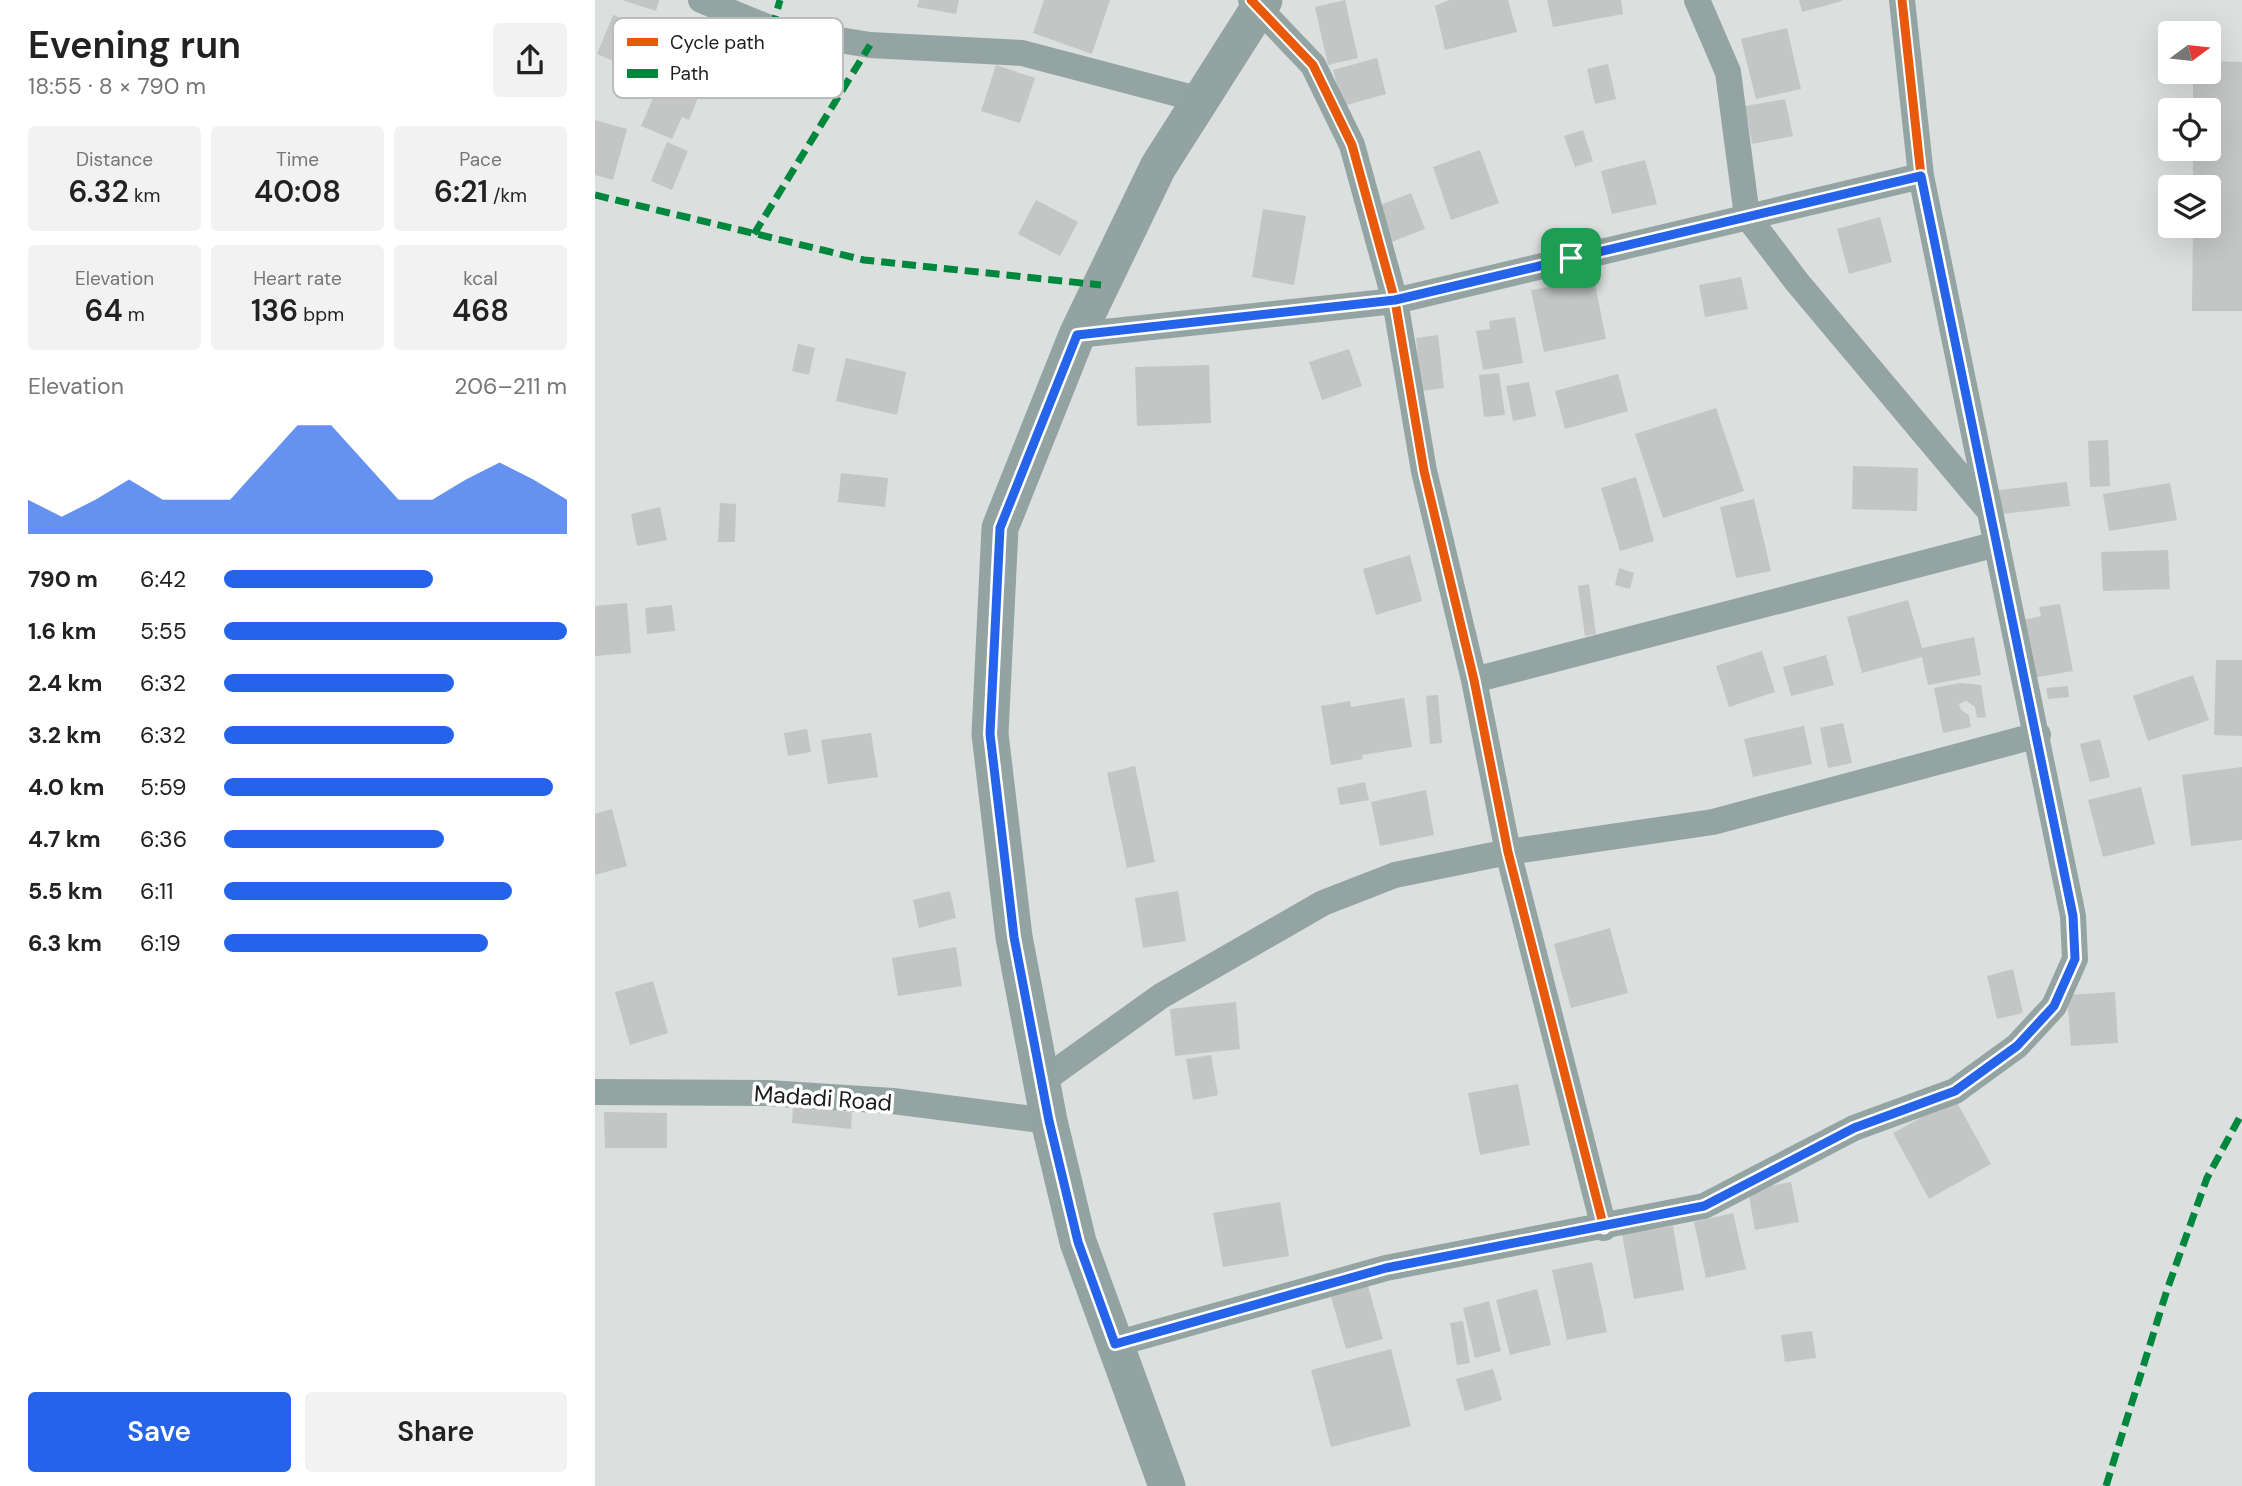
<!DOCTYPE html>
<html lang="en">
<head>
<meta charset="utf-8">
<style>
	:root { --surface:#fff; --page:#f2f2f2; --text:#222; --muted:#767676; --accent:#2563eb }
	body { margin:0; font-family:"DM Sans",sans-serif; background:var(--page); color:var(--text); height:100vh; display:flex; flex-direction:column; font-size:26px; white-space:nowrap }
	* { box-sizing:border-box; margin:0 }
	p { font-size:23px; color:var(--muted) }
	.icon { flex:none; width:38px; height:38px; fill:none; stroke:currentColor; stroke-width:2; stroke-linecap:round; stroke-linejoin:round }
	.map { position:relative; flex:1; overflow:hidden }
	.details { display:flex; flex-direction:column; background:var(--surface); width:595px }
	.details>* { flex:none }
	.needle { width:46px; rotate:75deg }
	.buttons { position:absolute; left:1563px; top:21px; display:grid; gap:14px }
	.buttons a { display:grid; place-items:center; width:63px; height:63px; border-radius:7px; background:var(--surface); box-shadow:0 7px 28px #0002; font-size:35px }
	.pin { position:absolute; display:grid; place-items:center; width:60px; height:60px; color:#fff; margin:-30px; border-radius:14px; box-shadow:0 4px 10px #0006 }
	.round { display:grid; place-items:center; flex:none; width:74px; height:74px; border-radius:7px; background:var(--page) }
	.summary { display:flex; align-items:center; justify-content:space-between; height:119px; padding:0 28px }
	h1 { font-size:38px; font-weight:600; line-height:52px }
	.metrics { display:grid; grid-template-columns:repeat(3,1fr); gap:10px; height:119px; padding:7px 28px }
	.metrics div { display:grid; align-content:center; border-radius:7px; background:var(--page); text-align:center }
	.metrics b { font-size:30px; font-weight:600 }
	.metrics small { font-size:19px; font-weight:400 }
	.metrics p { font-size:19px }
	.chart { height:196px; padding:14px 28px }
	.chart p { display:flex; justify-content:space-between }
	.chart svg { width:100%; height:126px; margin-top:7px; fill:var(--accent); opacity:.7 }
	.primary-button { display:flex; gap:14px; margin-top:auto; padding:14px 28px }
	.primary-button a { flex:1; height:80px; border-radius:7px; background:var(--accent); color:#fff; font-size:28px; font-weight:600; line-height:80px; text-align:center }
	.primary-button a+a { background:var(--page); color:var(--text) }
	ul { padding:0 28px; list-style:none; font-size:23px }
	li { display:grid; grid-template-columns:112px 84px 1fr; align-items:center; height:52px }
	li i { height:18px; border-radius:9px; background:var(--accent) }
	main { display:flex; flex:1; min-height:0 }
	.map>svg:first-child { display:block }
	.building { fill:#c3c6c4 }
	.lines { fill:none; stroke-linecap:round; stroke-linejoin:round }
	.minor { stroke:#94a4a2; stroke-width:26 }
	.secondary { stroke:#92a3a1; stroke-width:37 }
	.quiet { stroke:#00873e; stroke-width:7; stroke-dasharray:14 7; stroke-linecap:butt }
	.cycleway-casing { stroke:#fff; stroke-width:13 }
	.cycleway { stroke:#e8590c; stroke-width:9 }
	.route-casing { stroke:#fff; stroke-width:14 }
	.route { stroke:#2563eb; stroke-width:9 }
	.labels { text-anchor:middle; stroke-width:7; stroke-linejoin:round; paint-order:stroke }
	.street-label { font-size:23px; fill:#1b1e1d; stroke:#fff }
	.key { fill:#fff; stroke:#bbbcbb; stroke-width:2 }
	.key-label { font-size:19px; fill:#1b1e1d }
</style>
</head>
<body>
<main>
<section class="details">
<div class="summary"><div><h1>Evening run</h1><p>18:55 · 8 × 790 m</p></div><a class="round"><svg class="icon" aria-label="share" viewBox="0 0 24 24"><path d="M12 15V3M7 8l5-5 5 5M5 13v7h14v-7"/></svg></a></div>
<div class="metrics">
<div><p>Distance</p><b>6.32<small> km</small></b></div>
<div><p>Time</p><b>40:08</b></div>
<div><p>Pace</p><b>6:21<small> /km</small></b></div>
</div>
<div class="metrics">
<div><p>Elevation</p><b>64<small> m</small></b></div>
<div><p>Heart rate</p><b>136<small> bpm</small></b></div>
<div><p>kcal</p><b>468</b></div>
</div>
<div class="chart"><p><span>Elevation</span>206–211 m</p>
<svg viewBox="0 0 160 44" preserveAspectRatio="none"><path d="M0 44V32L10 38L20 32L30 25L40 32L50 32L60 32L70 19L80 6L90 6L100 19L110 32L120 32L130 25L140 19L150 25L160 32V44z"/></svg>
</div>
<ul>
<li><b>790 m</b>6:42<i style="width:61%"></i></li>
<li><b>1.6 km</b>5:55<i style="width:100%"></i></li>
<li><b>2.4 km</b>6:32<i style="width:67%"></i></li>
<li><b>3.2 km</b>6:32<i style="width:67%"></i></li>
<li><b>4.0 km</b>5:59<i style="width:96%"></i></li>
<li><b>4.7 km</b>6:36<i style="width:64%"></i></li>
<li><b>5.5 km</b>6:11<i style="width:84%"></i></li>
<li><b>6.3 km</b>6:19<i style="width:77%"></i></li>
</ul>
<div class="primary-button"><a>Save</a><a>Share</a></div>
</section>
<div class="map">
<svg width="1647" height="1486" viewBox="0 0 1647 1486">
	<rect width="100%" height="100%" fill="#dbdfdd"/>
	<path class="building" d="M 27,0 L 64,0 L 61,11 Z
		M 324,0 L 364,0 L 361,14 L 322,7 Z
		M 449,0 L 515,0 L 497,54 L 438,33 Z
		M 750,0 L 763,58 L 733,65 L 720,7 Z
		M 854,0 L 913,0 L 922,32 L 850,50 L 840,6 Z
		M 952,0 L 1026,0 L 1028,14 L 958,27 Z
		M 1204,0 L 1247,0 L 1247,1 L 1207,12 Z
		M 18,15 L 56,31 L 40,70 L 2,54 Z
		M 1192,28 L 1206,89 L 1161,99 L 1146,39 Z
		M 782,58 L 791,94 L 748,106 L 738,70 Z
		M 1614,61 L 1647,62 L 1647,311 L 1597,311 L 1598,226 L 1614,226 L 1614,187 L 1598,187 L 1598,149 L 1614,149 L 1614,110 L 1598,110 L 1598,72 L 1614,72 Z
		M 1013,64 L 1021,99 L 1000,104 L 992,69 Z
		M 401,65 L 440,78 L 425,123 L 386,111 Z
		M 65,82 L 103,98 L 94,120 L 87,117 L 77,139 L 46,126 Z
		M 1190,99 L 1198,136 L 1157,144 L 1150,106 Z
		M 0,120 L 32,129 L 18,180 L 0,175 Z
		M 988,130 L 998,161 L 980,167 L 969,136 Z
		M 72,142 L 93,151 L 77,190 L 56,181 Z
		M 885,150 L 904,203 L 856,220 L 838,167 Z
		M 1050,160 L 1062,204 L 1017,214 L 1006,171 Z
		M 816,193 L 830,229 L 794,243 L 780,207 Z
		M 441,200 L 483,222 L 465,256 L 423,234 Z
		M 668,209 L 711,216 L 699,285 L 657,277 Z
		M 1285,217 L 1297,262 L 1254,274 L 1242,229 Z
		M 1146,277 L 1153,309 L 1110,317 L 1104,285 Z
		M 999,279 L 1011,339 L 949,352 L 936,290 Z
		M 920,317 L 928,363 L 888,370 L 881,331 L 895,329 L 894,321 Z
		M 843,335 L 849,388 L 826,391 L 821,338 Z
		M 203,344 L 220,348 L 214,375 L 197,371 Z
		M 754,349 L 767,386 L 727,400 L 714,362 Z
		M 251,358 L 311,372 L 302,415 L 241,401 Z
		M 614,365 L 616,423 L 542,426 L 540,367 Z
		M 904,373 L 910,415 L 889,417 L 884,375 Z
		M 1023,374 L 1033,411 L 970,429 L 960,391 Z
		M 934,382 L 941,416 L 918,421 L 911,386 Z
		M 1121,408 L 1149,491 L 1068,518 L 1040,434 Z
		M 1513,440 L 1515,486 L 1495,487 L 1493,441 Z
		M 1258,466 L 1323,468 L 1322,511 L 1257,509 Z
		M 246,473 L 293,478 L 290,507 L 243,502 Z
		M 1041,477 L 1059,541 L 1025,551 L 1006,488 Z
		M 1472,482 L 1475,506 L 1407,514 L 1404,490 Z
		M 1575,483 L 1582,520 L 1514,531 L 1508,494 Z
		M 1159,499 L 1176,571 L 1141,578 L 1125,507 Z
		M 125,503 L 141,504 L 140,542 L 123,542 Z
		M 65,507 L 72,540 L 42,546 L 36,514 Z
		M 1573,550 L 1575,589 L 1508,591 L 1506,552 Z
		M 815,555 L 827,601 L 781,615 L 768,569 Z
		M 1024,568 L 1039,573 L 1035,589 L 1020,585 Z
		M 994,584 L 1001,634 L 990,636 L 983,586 Z
		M 1313,600 L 1327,648 L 1379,637 L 1386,675 L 1333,685 L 1327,657 L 1267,673 L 1252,617 Z
		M 32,603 L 36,653 L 0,656 L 0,606 Z
		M 1465,604 L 1478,671 L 1437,678 L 1427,620 L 1446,616 L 1444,607 Z
		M 77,605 L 80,631 L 52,634 L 50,608 Z
		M 1167,651 L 1180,692 L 1134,707 L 1121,666 Z
		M 1231,655 L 1239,685 L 1196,696 L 1188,667 Z
		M 1621,660 L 1647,660 L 1647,736 L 1619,735 Z
		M 1598,675 L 1614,720 L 1553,741 L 1538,696 Z
		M 1365,683 L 1386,685 L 1391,717 L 1382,718 L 1380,707 L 1371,701 L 1364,704 L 1366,710 L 1374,715 L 1376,727 L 1348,733 L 1339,688 Z
		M 1473,686 L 1474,697 L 1453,699 L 1451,688 Z
		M 843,695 L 847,743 L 835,744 L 831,696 Z
		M 809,698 L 817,747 L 767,755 L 768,759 L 736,765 L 726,706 L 755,701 L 756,707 Z
		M 1248,723 L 1257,763 L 1233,768 L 1225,728 Z
		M 1209,726 L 1217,764 L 1158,777 L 1149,739 Z
		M 212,729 L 216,752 L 193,756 L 189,733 Z
		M 276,733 L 283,777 L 233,784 L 226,740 Z
		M 1505,739 L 1515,777 L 1495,782 L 1485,744 Z
		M 540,766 L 560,862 L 532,868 L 512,773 Z
		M 1647,767 L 1647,840 L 1596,846 L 1587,775 Z
		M 770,782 L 774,800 L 745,805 L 742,788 Z
		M 1546,787 L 1560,844 L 1508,857 L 1493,800 Z
		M 831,790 L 839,835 L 785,846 L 776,802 Z
		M 17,809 L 32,866 L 0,875 L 0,814 Z
		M 355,891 L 361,918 L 324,928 L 318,900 Z
		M 583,891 L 591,941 L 548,948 L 540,898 Z
		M 1015,928 L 1033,993 L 976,1008 L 959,944 Z
		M 361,947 L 367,986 L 303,996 L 297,958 Z
		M 1418,969 L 1428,1013 L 1402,1019 L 1392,976 Z
		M 58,981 L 73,1033 L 35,1045 L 20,992 Z
		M 1520,992 L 1523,1043 L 1476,1046 L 1472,995 Z
		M 641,1002 L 645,1049 L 580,1056 L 575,1009 Z
		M 616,1055 L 623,1095 L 598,1100 L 591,1059 Z
		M 923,1084 L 935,1145 L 885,1155 L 873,1093 Z
		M 1360,1099 L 1396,1164 L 1334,1199 L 1298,1133 Z
		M 198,1107 L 257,1112 L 256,1129 L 197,1123 Z
		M 9,1112 L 72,1113 L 72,1148 L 10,1148 Z
		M 1196,1182 L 1204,1222 L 1160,1230 L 1153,1190 Z
		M 685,1202 L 694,1256 L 628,1267 L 618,1213 Z
		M 1138,1213 L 1151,1269 L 1111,1278 L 1099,1222 Z
		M 1078,1226 L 1089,1290 L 1039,1299 L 1027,1234 Z
		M 997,1262 L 1012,1332 L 972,1340 L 957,1270 Z
		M 773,1286 L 788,1339 L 751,1349 L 736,1297 Z
		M 942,1289 L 956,1345 L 915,1355 L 901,1300 Z
		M 894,1301 L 906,1351 L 880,1358 L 868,1308 Z
		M 868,1321 L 875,1363 L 862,1365 L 855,1323 Z
		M 1217,1331 L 1221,1358 L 1190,1362 L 1186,1335 Z
		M 796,1349 L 816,1426 L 736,1447 L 716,1370 Z
		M 898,1369 L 907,1400 L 870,1411 L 861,1379 Z"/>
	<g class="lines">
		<path class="minor" d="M 106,0 L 177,29 L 275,45 L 427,53 L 606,100
			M 656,0 L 718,65 L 757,145 L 800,301 L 829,471 L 879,680 L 913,852 L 1009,1228
			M 1102,0 L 1133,72 L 1152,216 L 1202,282 L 1391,507
			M 482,335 L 800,301 L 1326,176
			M 879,680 L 1402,544
			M 446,1082 L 566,996 L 728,903 L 800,875 L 913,852 L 1118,822 L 1443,735
			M 0,1092 L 173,1093 L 298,1101 L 454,1121
			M 520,1344 L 791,1268 L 1109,1206 L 1259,1128 L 1360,1091 L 1422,1046 L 1459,1006 L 1480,959 L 1478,916 L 1326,176 L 1307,0"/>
		<path class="secondary" d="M 572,1486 L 483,1242 L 454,1121 L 419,937 L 395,734 L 405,528 L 482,335 L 563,167 L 669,0"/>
		<path class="quiet" d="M 177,29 L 185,0
			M 0,195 L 269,260 L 506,285
			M 159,234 L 275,45
			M 1511,1486 L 1572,1290 L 1612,1178 L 1647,1113"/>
		<g class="cycleway-casing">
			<path id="cycleway" d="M 656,0 L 718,65 L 757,145 L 800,301 L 829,471 L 879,680 L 913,852 L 1009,1228
				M 520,1344 L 791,1268 L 1109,1206 L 1259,1128 L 1360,1091 L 1422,1046 L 1459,1006 L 1480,959 L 1478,916 L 1326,176 L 1307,0"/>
		</g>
		<use href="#cycleway" class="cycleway"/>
	</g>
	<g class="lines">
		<g class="route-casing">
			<path id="route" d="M 1326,176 L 1478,916 L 1480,959 L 1459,1006 L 1422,1046 L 1360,1091 L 1259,1128 L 1109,1206 L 791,1268 L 520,1344 L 483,1242 L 454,1121 L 419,937 L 395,734 L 405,528 L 482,335 L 800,300 Z"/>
		</g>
		<use href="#route" class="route"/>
	</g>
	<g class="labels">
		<g class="street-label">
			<text transform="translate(228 1098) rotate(4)" y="8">Madadi Road</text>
		</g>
	</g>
	<rect x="18" y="18" width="230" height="80" rx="10" class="key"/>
	<rect x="32" y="38" width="31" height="8" fill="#e8590c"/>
	<rect x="32" y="69" width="31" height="9" fill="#00873e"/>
	<g class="key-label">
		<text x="75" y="49">Cycle path</text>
		<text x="75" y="80">Path</text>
	</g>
</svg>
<div class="buttons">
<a><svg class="needle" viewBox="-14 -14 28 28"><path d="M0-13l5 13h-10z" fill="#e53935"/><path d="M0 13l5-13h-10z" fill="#767676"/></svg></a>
<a><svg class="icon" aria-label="locate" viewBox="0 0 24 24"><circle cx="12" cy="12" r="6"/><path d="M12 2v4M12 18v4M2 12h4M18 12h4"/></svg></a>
<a><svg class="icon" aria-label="layers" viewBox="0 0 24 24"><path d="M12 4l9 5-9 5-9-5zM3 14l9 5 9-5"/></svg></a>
</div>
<div class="pin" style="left:976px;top:258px;background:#1e9e55"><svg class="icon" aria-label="arrive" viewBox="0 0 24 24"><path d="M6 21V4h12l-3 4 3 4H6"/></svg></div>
</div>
</main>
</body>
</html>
